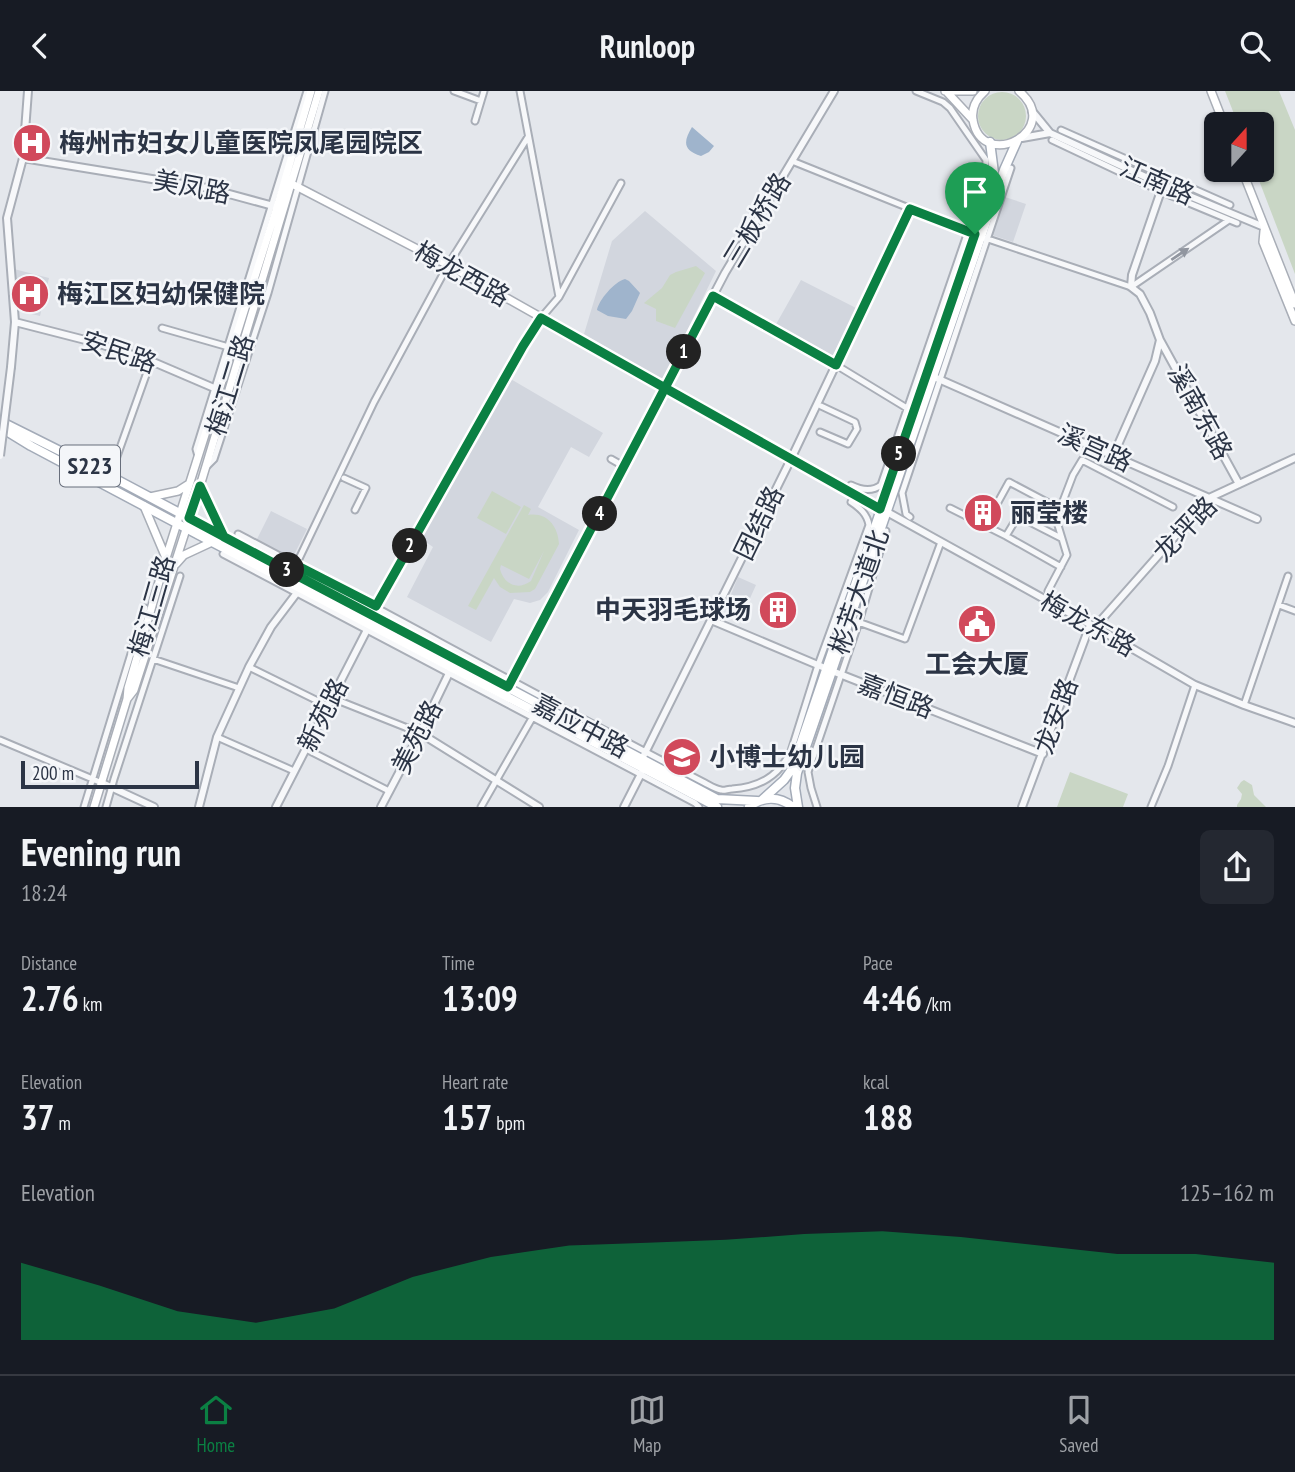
<!DOCTYPE html>
<html lang="en">
<head>
<meta charset="utf-8">
<style>
	:root { --surface:#171b24; --page:#242831; --text:#f1f3f6; --muted:#9ea1a6; --line:#363941; --accent:#0b8043 }
	body { margin:0; font-family:"PT Sans Narrow","Noto Sans SC",sans-serif; background:var(--page); color:var(--text); height:100vh; display:flex; flex-direction:column; font-size:26px; white-space:nowrap }
	* { box-sizing:border-box; margin:0 }
	p { font-size:23px; color:var(--muted) }
	.icon { flex:none; width:38px; height:38px; fill:none; stroke:currentColor; stroke-width:2; stroke-linecap:round; stroke-linejoin:round }
	.map { position:relative; height:716px; overflow:hidden }
	.drawer { display:flex; flex-direction:column; background:var(--surface); flex:1 }
	.drawer>* { flex:none }
	.needle { width:46px; rotate:21deg }
	.tools { position:absolute; left:1204px; top:21px; display:grid; gap:14px }
	.tools a { display:grid; place-items:center; width:70px; height:70px; border-radius:10px; background:var(--surface); box-shadow:0 2px 5px #0004; font-size:35px }
	.scale { position:absolute; left:21px; bottom:18px; width:178px; box-sizing:border-box; padding-left:7px; border:4px solid #2b3445; border-top:0; font-size:19px; line-height:24px; white-space:nowrap; color:#2b3445; -webkit-text-stroke:5px #f4f6f9; paint-order:stroke }
	.pin { position:absolute; display:grid; place-items:center; width:60px; height:60px; color:#fff; margin:-72px -30px; border-radius:50% 50% 50% 0; rotate:-45deg; box-shadow:0 0 7px #0007 }
	.pin .icon { rotate:45deg }
	.km { position:absolute; width:35px; height:35px; margin:-18px; border-radius:50%; background:#222; color:#fff; font-size:19px; line-height:35px; text-align:center }
	.round { display:grid; place-items:center; flex:none; width:74px; height:74px; border-radius:10px; background:var(--page) }
	.head { display:flex; align-items:center; justify-content:space-between; height:119px; padding:0 21px }
	h1 { font-size:38px; font-weight:600; line-height:52px }
	.stats { display:grid; grid-template-columns:repeat(3,1fr); gap:10px; height:119px; padding:7px 21px }
	.stats div { display:grid; align-content:center }
	.stats b { font-size:35px; font-weight:600 }
	.stats small { font-size:19px; font-weight:400 }
	.stats p { font-size:19px }
	.chart { height:196px; padding:14px 21px }
	.chart p { display:flex; justify-content:space-between }
	.chart svg { width:100%; height:126px; margin-top:7px; fill:var(--accent); opacity:.7 }
	header { display:flex; justify-content:space-between; align-items:center; height:91px; padding:0 21px; background:var(--surface); font-size:32px; font-weight:600 }
	.menu { display:flex; justify-content:space-around; align-items:center; height:98px; border-top:2px solid var(--line); background:var(--surface); font-size:19px; color:var(--muted) }
	.menu a { display:grid; justify-items:center; gap:4px }
	.menu .selected { color:var(--accent) }
	.map>svg:first-child { display:block }
	.built { fill:#d2d6de }
	.green { fill:#c9d6c5; fill-rule:evenodd }
	.water { fill:#9fb4cc }
	.lines { fill:none; stroke-linecap:round; stroke-linejoin:round }
	.minor-casing { stroke:#a9aeb7; stroke-width:9 }
	.tertiary-casing { stroke:#a9aeb7; stroke-width:10 }
	.secondary-casing { stroke:#a9aeb7; stroke-width:10 }
	.primary-casing { stroke:#a3abb8; stroke-width:11 }
	.minor { stroke:#f7f8fa; stroke-width:5 }
	.tertiary { stroke:#f7f8fa; stroke-width:6 }
	.secondary { stroke:#fff; stroke-width:7 }
	.primary { stroke:#fff; stroke-width:8 }
	.tertiary-bridge-casing { stroke:#a9aeb7; stroke-width:10; stroke-linecap:butt }
	.tertiary-bridge { stroke:#f7f8fa; stroke-width:6 }
	.oneway { fill:#9196a0 }
	.route-casing { stroke:#fff; stroke-width:14 }
	.route { stroke:#0b8043; stroke-width:9 }
	.labels { text-anchor:middle; stroke-width:5; stroke-linejoin:round; paint-order:stroke }
	.shield { fill:#f4f6f9; stroke:#676e7b; stroke-width:2 }
	.shield-label { font-size:24px; font-weight:bold; fill:#2b3445 }
	.poi-label { font-size:26px; font-weight:bold; fill:#2b3445; stroke:#f4f6f9; text-anchor:start }
	.street-label { font-size:26px; fill:#2b3445; stroke:#f4f6f9 }
</style>
</head>
<body>
<header><svg class="icon" aria-label="back" viewBox="0 0 24 24"><path d="M15 5l-7 7 7 7"/></svg>Runloop<svg class="icon" aria-label="search" viewBox="0 0 24 24"><circle cx="10" cy="10" r="6"/><path d="M15 15l6 6"/></svg></header>
<div class="map">
<svg width="1295" height="716" viewBox="0 0 1295 716">
	<rect width="100%" height="100%" fill="#e4e7ec"/>
	<path class="built" d="M 1005,106 L 1026,113 L 1013,151 L 992,144 Z
		M 645,120 L 716,180 L 663,289 L 584,243 L 612,150 Z
		M 14,178 L 49,187 L 40,225 L 15,219 Z
		M 801,189 L 858,218 L 832,267 L 775,235 Z
		M 509,287 L 603,342 L 589,366 L 571,356 L 538,416 L 579,439 L 548,501 L 540,509 L 530,512 L 514,508 L 491,551 L 407,506 L 433,456 L 420,447 Z
		M 271,420 L 307,438 L 291,470 L 255,452 Z
		M 738,486 L 756,494 L 747,514 L 730,506 Z"/>
	<path class="green" d="M 1225,0 L 1279,0 L 1295,39 L 1295,183 L 1255,79 L 1262,79 L 1262,33 L 1238,33 Z
		M978 25a24 24 0 1 1 48 0a24 24 0 1 1-48 0Z
		M 696,175 L 705,182 L 675,237 L 656,230 L 656,218 L 644,212 L 662,197 L 670,184 L 676,181 Z
		M 492,400 L 521,416 L 506,443 L 477,427 Z
		M 524,414 L 531,418 L 528,424 C 547,421 558,435 559,453 L 535,498 L 530,501 L 510,502 L 500,496 L 494,487 L 476,519 L 468,515 ZM 544,460 L 531,490 C 517,500 504,493 500,478 L 501,474 L 529,488 Z
		M 1070,681 L 1128,703 L 1123,716 L 1057,716 Z
		M 1244,689 L 1252,694 L 1254,704 L 1266,716 L 1237,716 L 1237,714 L 1241,708 L 1242,703 L 1237,697 L 1241,691 Z"/>
	<path class="water" d="M 692,36 L 714,55 L 709,61 L 701,65 C 683,59 683,51 692,36 Z
		M 625,188 L 629,190 L 640,202 L 632,220 L 626,228 L 608,225 L 597,219 C 599,209 614,191 625,188 Z"/>
	<g class="lines">
		<g class="minor-casing">
			<path id="minor" d="M 454,0 L 481,10
				M 520,0 L 559,206
				M 475,30 L 484,0
				M 1061,39 L 1230,114
				M 1052,49 L 1160,100 L 1237,132
				M 792,70 L 971,142
				M 985,147 L 1131,196 L 1229,129
				M 713,205 L 836,274 L 910,319
				M 541,227 L 559,206 L 621,92
				M 162,237 L 225,255
				M 820,341 L 848,353 L 857,338 L 855,331 L 821,315
				M 198,365 L 196,358 L 307,0
				M 611,368 L 625,376
				M 207,375 L 214,368 L 268,202 L 325,0
				M 110,385 L 151,270
				M 344,387 L 366,397 L 355,419
				M 851,394 C 861,399 872,401 881,394 L 985,91 L 986,69 L 950,17 L 943,11 L 916,0
				M 998,411 L 1009,391 L 1060,418 L 1057,431 L 1067,464 L 1048,500
				M 950,417 L 1006,445 L 1061,476
				M 1060,418 L 1073,384 L 1082,369 L 1173,416
				M 910,426 L 906,423 L 902,402 L 1011,77
				M 238,443 C 394,525 548,611 705,692 C 709,694 715,698 721,699 C 724,700 728,698 732,698 C 760,696 779,685 791,660 L 818,574 L 869,434 C 867,423 860,417 851,411
				M 1006,445 L 1018,425 L 1061,447
				M 223,463 L 695,712 L 699,716
				M 296,474 L 374,311 L 448,174 L 528,46
				M 1279,514 L 1295,520
				M 850,528 L 905,548 L 941,451
				M 153,568 L 239,597
				M 249,576 L 328,615
				M 332,607 L 420,642
				M 1244,614 L 1288,485
				M 217,646 L 294,680
				M 0,649 L 102,692
				M 306,658 L 389,700
				M 84,716 L 145,517
				M 106,716 L 114,688 L 180,485
				M 481,716 L 531,629
				M 817,716 L 811,697 L 808,681 L 859,531 L 886,440
				M 1151,716 L 1168,675 L 1195,594"/>
		</g>
		<g class="tertiary-casing">
			<path id="tertiary" d="M 1032,20 L 1050,42 L 1163,94 L 1264,136
				M 1022,47 L 1050,42
				M 23,67 L 207,97 L 277,116
				M 15,231 L 97,252 L 151,270 L 214,297 L 219,302
				M 1160,249 L 1239,393
				M 11,276 L 15,231 L 7,127 L 23,67 L 28,0
				M 934,286 L 1257,428
				M 1113,365 L 1155,270 L 1160,249 L 1150,222 L 1140,203 L 1131,196 L 1132,184 L 1163,94
				M 887,421 L 1095,536 L 1195,594 L 1244,614 L 1295,632
				M 376,515 L 523,255 L 541,227
				M 711,529 L 832,580 L 1043,663
				M 1095,536 L 1209,407 L 1295,367
				M 508,596 L 725,182 L 834,0
				M 420,642 L 539,716
				M 642,668 L 791,368 L 910,118
				M 102,692 L 154,716
				M 199,716 L 217,646 L 249,576 L 271,536 L 296,503
				M 276,716 L 370,533
				M 381,716 L 420,642 L 452,576
				M 624,716 L 644,677
				M 1022,716 L 1090,534"/>
		</g>
		<g class="secondary-casing">
			<path id="secondary" d="M 945,0 L 973,0
				M 985,0 C 976,8 971,17 973,29 C 982,82 1065,39 1019,0
				M 1211,0 L 1224,33
				M 947,1 L 973,29
				M 1242,79 L 1295,213
				M 292,93 L 448,174 L 886,421
				M 1264,140 L 1263,151 L 1295,230
				M 200,395 L 224,446
				M 150,406 L 178,400 L 189,393
				M 144,415 L 166,467
				M 176,473 L 184,464 L 212,451
				M 127,608 L 134,599 L 200,395 L 319,0
				M 94,716 L 127,608 L 128,597 L 166,467 L 277,116 L 311,0"/>
		</g>
		<g class="primary-casing">
			<path id="primary" d="M 0,330 L 110,385 L 717,708 L 757,710
				M 0,336 L 31,355 L 212,451 L 717,716
				M 763,708 L 784,689 L 792,678 L 992,94 L 994,82 L 990,51
				M 749,716 C 763,705 779,705 793,716
				M 798,716 L 795,697 L 797,682 L 1004,79 L 1017,50"/>
		</g>
		<use href="#minor" class="minor"/>
		<use href="#tertiary" class="tertiary"/>
		<use href="#secondary" class="secondary"/>
		<use href="#primary" class="primary"/>
		<g class="tertiary-bridge-casing">
			<path id="tertiary-bridge" d="M 0,365 L 11,276"/>
		</g>
		<use href="#tertiary-bridge" class="tertiary-bridge"/>
	</g>
	<defs><path id="oneway-solid" d="M-6-.8H1V-3.2L6.5 0L1 3.2V.8H-6Z" transform="scale(1.75)"/></defs>
	<use class="oneway" href="#oneway-solid" transform="translate(1180 163) rotate(-34)"/>
	<g class="lines">
		<g class="route-casing">
			<path id="route" d="M 975,143 L 910,118 L 836,274 L 713,205 L 665,297 L 541,227 L 523,255 L 376,515 L 296,474 L 292,482 L 189,427 L 200,395 L 224,446 L 508,596 L 665,297 L 880,418 L 975,143"/>
		</g>
		<use href="#route" class="route"/>
	</g>
	<defs>
		<g id="hospital-disc" transform="scale(2.0125)"><circle r="9.5" fill="#d1495b" stroke="#f4f6f9"/><path d="M-5-5h3v3.5h4V-5h3V5h-3V1.5h-4V5h-3Z" fill="#fff"/></g>
		<g id="building-disc" transform="scale(2.0125)"><circle r="9.5" fill="#d1495b" stroke="#f4f6f9"/><path d="M-4-6H4V6H1V3H-1V6H-4ZM-2.5-4.3h1.7v1.8h-1.7ZM.8-4.3h1.7v1.8H.8ZM-2.5-1h1.7V.8h-1.7ZM.8-1h1.7V.8H.8Z" fill="#fff"/></g>
		<g id="civic-disc" transform="scale(2.0125)"><circle r="9.5" fill="#d1495b" stroke="#f4f6f9"/><path d="M-.6-6.5H3V-4.5H.6V-3L4-1V1h2V6H-6V1h2V-1L-.6-3ZM-1.2 2.5V6h2.4V2.5Z" fill="#fff"/></g>
		<g id="school-disc" transform="scale(2.0125)"><circle r="9.5" fill="#d1495b" stroke="#f4f6f9"/><path d="M0-5L7-2L0 1L-7-2ZM-4 1L0 2.5L4 1V4Q0 6-4 4Z" fill="#fff"/></g>
	</defs>
	<g fill-rule="evenodd">
		<use href="#hospital-disc" x="32" y="52"/>
		<use href="#hospital-disc" x="30" y="203"/>
		<use href="#building-disc" x="983" y="422"/>
		<use href="#building-disc" x="778" y="519"/>
		<use href="#civic-disc" x="977" y="533"/>
		<use href="#school-disc" x="682" y="666"/>
	</g>
	<g class="labels">
		<rect class="shield" x="60" y="354.5" width="60" height="41" rx="5"/>
		<g class="shield-label">
			<text x="90" y="383">S223</text>
		</g>
		<g class="poi-label">
			<text x="59" y="61">梅州市妇女儿童医院凤尾园院区</text>
			<text x="57" y="212">梅江区妇幼保健院</text>
			<text x="1010" y="431">丽莹楼</text>
			<text x="751" y="528" text-anchor="end">中天羽毛球场</text>
			<text x="977" y="582" text-anchor="middle">工会大厦</text>
			<text x="709" y="675">小博士幼儿园</text>
		</g>
		<g class="street-label">
			<text transform="translate(1157 90) rotate(24)" y="9">江南路</text>
			<text transform="translate(192 96) rotate(11)" y="9">美凤路</text>
			<text transform="translate(757 129) rotate(-59)" y="9">三板桥路</text>
			<text transform="translate(462 183) rotate(29)" y="9">梅龙西路</text>
			<text transform="translate(119 261) rotate(19)" y="9">安民路</text>
			<text transform="translate(230 294) rotate(-73)" y="9">梅江二路</text>
			<text transform="translate(1200 321) rotate(61)" y="9">溪南东路</text>
			<text transform="translate(1095 357) rotate(24)" y="9">溪宫路</text>
			<text transform="translate(759 432) rotate(-64)" y="9">团结路</text>
			<text transform="translate(1185 438) rotate(-46)" y="9">龙坪路</text>
			<text transform="translate(859 501) rotate(-71)" y="9">彬芳大道北</text>
			<text transform="translate(152 515) rotate(-74)" y="9">梅江三路</text>
			<text transform="translate(1088 533) rotate(29)" y="9">梅龙东路</text>
			<text transform="translate(896 605) rotate(21)" y="9">嘉恒路</text>
			<text transform="translate(323 624) rotate(-63)" y="9">新苑路</text>
			<text transform="translate(1056 625) rotate(-70)" y="9">龙安路</text>
			<text transform="translate(581 635) rotate(28)" y="9">嘉应中路</text>
			<text transform="translate(417 646) rotate(-63)" y="9">美苑路</text>
		</g>
	</g>
</svg>
<div class="tools">
<a><svg class="needle" viewBox="-14 -14 28 28"><path d="M0-13l5 13h-10z" fill="#e53935"/><path d="M0 13l5-13h-10z" fill="#9ea1a6"/></svg></a>
</div>
<div class="scale">200 m</div>
<div class="pin" style="left:975px;top:143px;background:#1e9e55"><svg class="icon" aria-label="arrive" viewBox="0 0 24 24"><path d="M6 21V4h12l-3 4 3 4H6"/></svg></div>
<b class="km" style="left:684px;top:261px">1</b>
<b class="km" style="left:410px;top:455px">2</b>
<b class="km" style="left:287px;top:479px">3</b>
<b class="km" style="left:600px;top:423px">4</b>
<b class="km" style="left:899px;top:363px">5</b>
</div>
<section class="drawer">
<div class="head"><div><h1>Evening run</h1><p>18:24</p></div><a class="round"><svg class="icon" aria-label="share" viewBox="0 0 24 24"><path d="M12 15V3M7 8l5-5 5 5M5 13v7h14v-7"/></svg></a></div>
<div class="stats">
<div><p>Distance</p><b>2.76<small> km</small></b></div>
<div><p>Time</p><b>13:09</b></div>
<div><p>Pace</p><b>4:46<small> /km</small></b></div>
</div>
<div class="stats">
<div><p>Elevation</p><b>37<small> m</small></b></div>
<div><p>Heart rate</p><b>157<small> bpm</small></b></div>
<div><p>kcal</p><b>188</b></div>
</div>
<div class="chart"><p><span>Elevation</span>125–162 m</p>
<svg viewBox="0 0 160 44" preserveAspectRatio="none"><path d="M0 44V17L10 25L20 34L30 38L40 33L50 22L60 15L70 11L80 10L90 9L100 7L110 6L120 8L130 11L140 14L150 14L160 17V44z"/></svg>
</div>
</section>
<nav class="menu">
<a class="selected"><svg class="icon" aria-label="home" viewBox="0 0 24 24"><path d="M3 11l9-7 9 7M6 9v11h12V9"/></svg>Home</a>
<a><svg class="icon" aria-label="map" viewBox="0 0 24 24"><path d="M3 6l6-2 6 2 6-2v14l-6 2-6-2-6 2zM9 4v14M15 6v14"/></svg>Map</a>
<a><svg class="icon" aria-label="saved" viewBox="0 0 24 24"><path d="M7 4h10v16l-5-4-5 4z"/></svg>Saved</a>
</nav>
</body>
</html>
